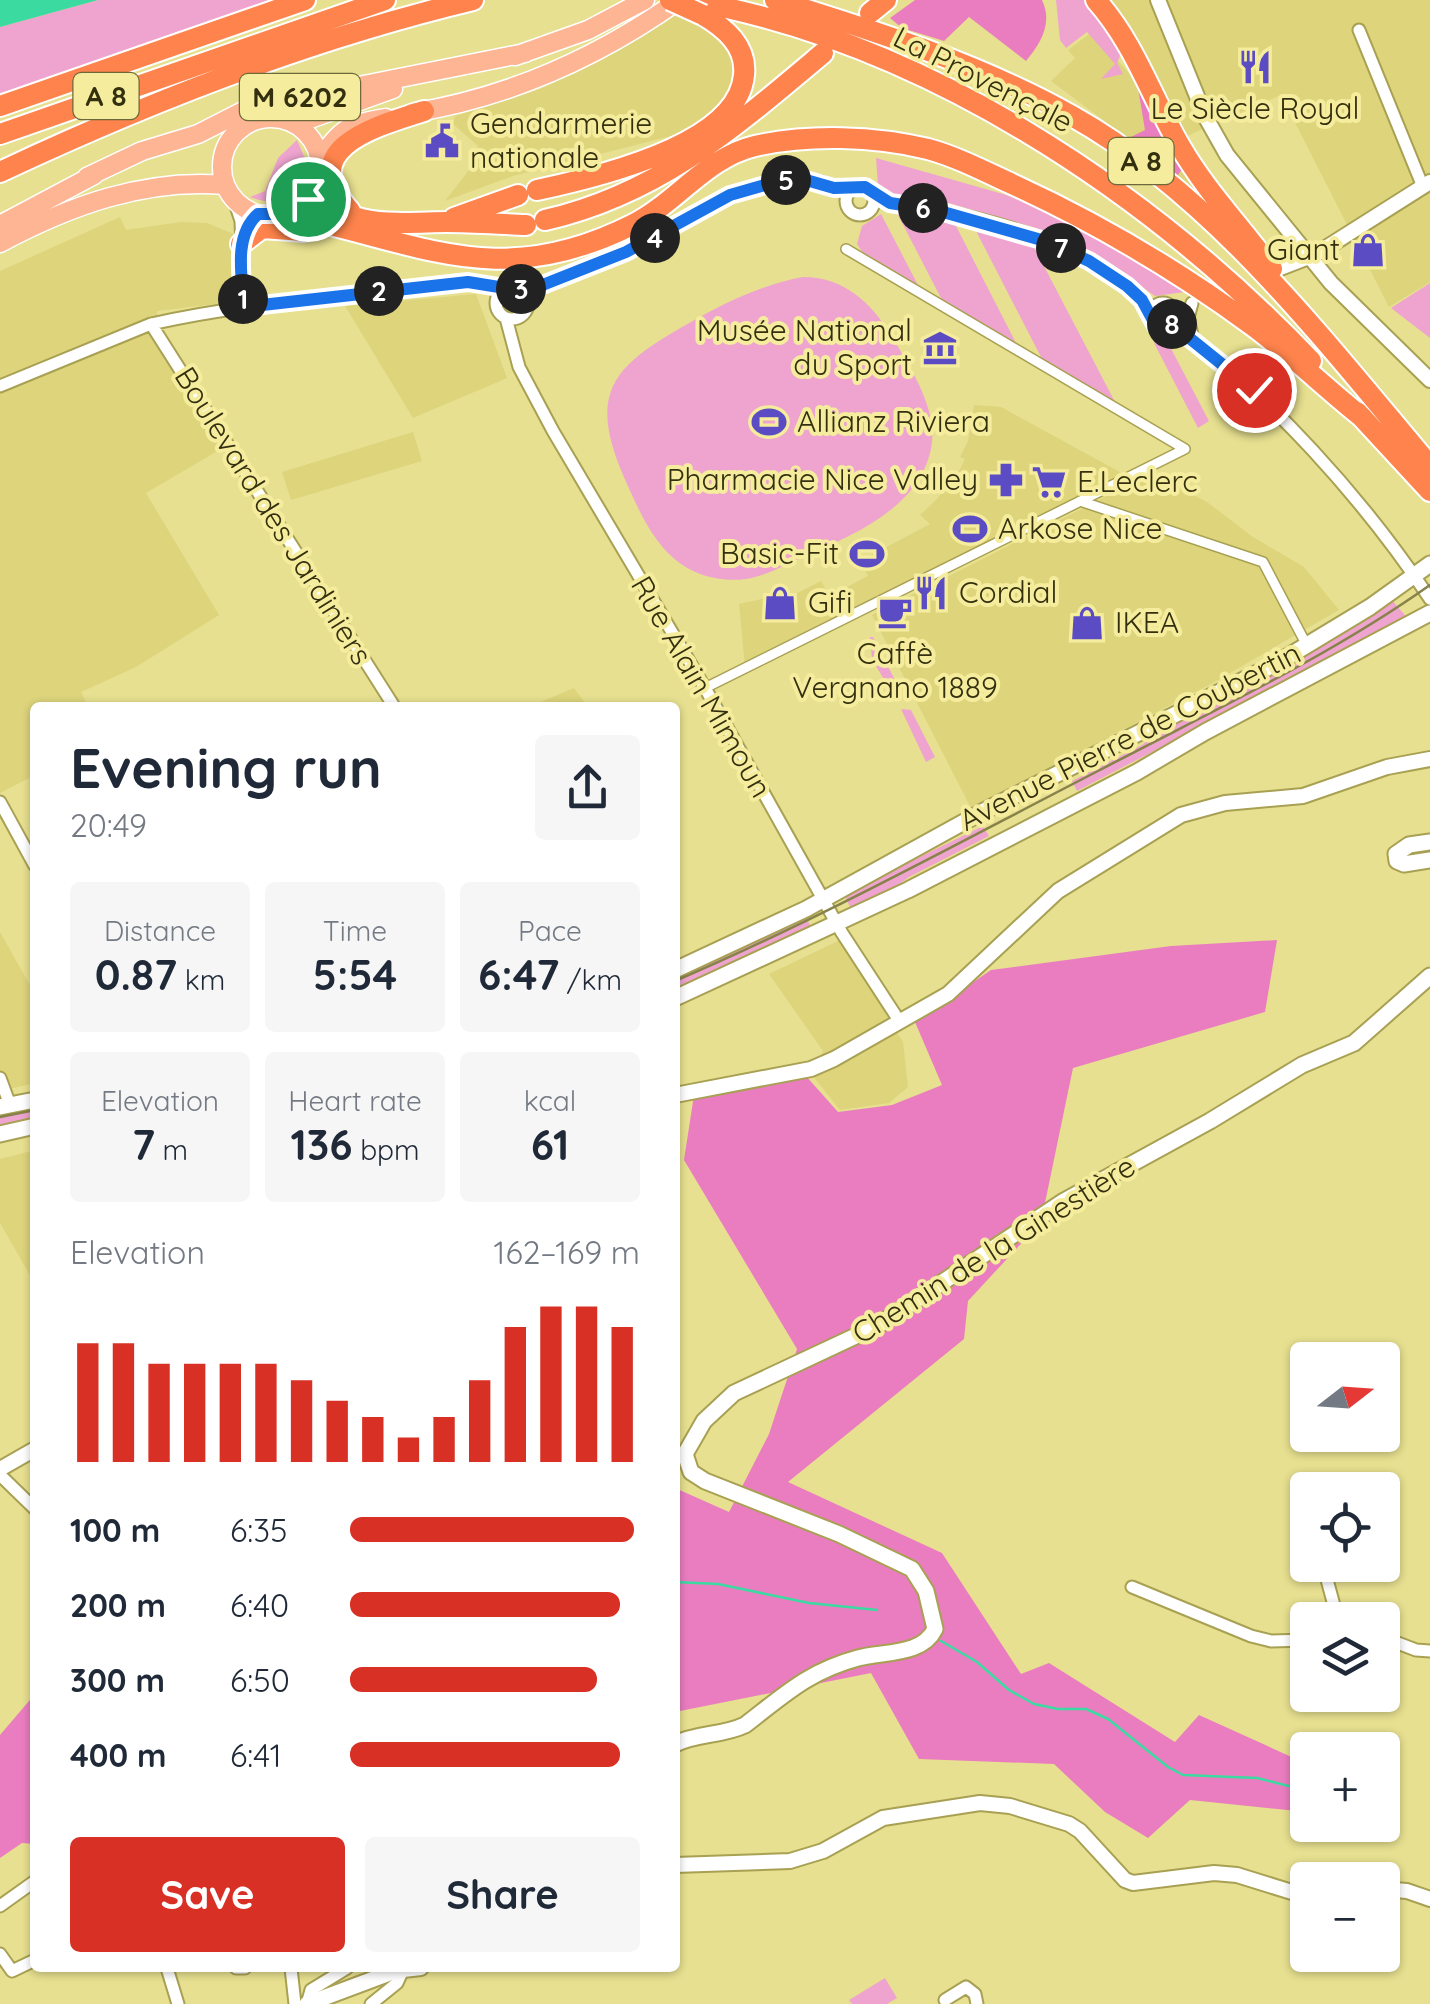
<!DOCTYPE html>
<html lang="en">
<head>
<meta charset="utf-8">
<style>
	:root { --surface:#fff; --page:#f6f6f7; --text:#1f2937; --muted:#747a83; --accent:#d93025 }
	body { margin:0; font-family:Quicksand,sans-serif; background:var(--page); color:var(--text); height:100vh; display:flex; flex-direction:column; font-size:38px; white-space:nowrap }
	* { box-sizing:border-box; margin:0 }
	p { font-size:32px; color:var(--muted) }
	.icon { flex:none; width:55px; height:55px; fill:none; stroke:currentColor; stroke-width:2; stroke-linecap:round; stroke-linejoin:round }
	.map { position:relative; flex:1; overflow:hidden }
	.side { position:absolute; left:30px; top:702px; width:650px; height:1270px; display:flex; flex-direction:column; background:var(--surface); border-radius:10px; box-shadow:0 2px 8px #0004 }
	.side>* { flex:none }
	.needle { width:65px; rotate:73deg }
	.controls { position:absolute; left:1290px; top:1342px; display:grid; gap:20px }
	.controls a { display:grid; place-items:center; width:110px; height:110px; border-radius:10px; background:var(--surface); box-shadow:0 2px 8px #0004; font-size:50px }
	.pin { position:absolute; display:grid; place-items:center; width:85px; height:85px; color:#fff; margin:-42px; border:5px solid #fff; border-radius:50%; box-shadow:0 2px 10px #0007 }
	.km { position:absolute; width:50px; height:50px; margin:-25px; border-radius:50%; background:#222; color:#fff; font-size:28px; line-height:50px; text-align:center }
	.round { display:grid; place-items:center; flex:none; width:105px; height:105px; border-radius:10px; background:var(--page) }
	.overview { display:flex; align-items:center; justify-content:space-between; height:170px; padding:0 40px }
	h1 { font-size:55px; font-weight:700; line-height:75px }
	.stats { display:grid; grid-template-columns:repeat(3,1fr); gap:15px; height:170px; padding:10px 40px }
	.stats div { display:grid; align-content:center; border-radius:10px; background:var(--page); text-align:center }
	.stats b { font-size:42px; font-weight:700 }
	.stats small { font-size:28px; font-weight:400 }
	.stats p { font-size:28px }
	.chart { height:280px; padding:20px 40px }
	.chart p { display:flex; justify-content:space-between }
	.chart svg { width:100%; height:180px; margin-top:10px; stroke:var(--accent); stroke-width:6 }
	.cta { display:flex; gap:20px; margin-top:auto; padding:20px 40px }
	.cta a { flex:1; height:115px; border-radius:10px; background:var(--accent); color:#fff; font-size:40px; font-weight:700; line-height:115px; text-align:center }
	.cta a+a { background:var(--page); color:var(--text) }
	ul { padding:0 40px; list-style:none; font-size:32px }
	li { display:grid; grid-template-columns:160px 120px 1fr; align-items:center; height:75px }
	li i { height:25px; border-radius:12px; background:var(--accent) }
	.map>svg:first-child { display:block }
	.built { fill:#ddd47c }
	.green { fill:#eea4cf }
	.forest { fill:#ea7dc0 }
	.water { fill:#3bdaa0 }
	.lines { fill:none; stroke-linecap:round; stroke-linejoin:round }
	.stream { stroke:#3bdaa0; stroke-width:2.5 }
	.pedestrian-casing { stroke:#a8a052; stroke-width:12 }
	.minor-casing { stroke:#a8a052; stroke-width:15 }
	.tertiary-casing { stroke:#a8a052; stroke-width:18 }
	.secondary-casing { stroke:#a8a052; stroke-width:19 }
	.primary-casing { stroke:#fff; stroke-width:21 }
	.motorway-casing { stroke:#fff; stroke-width:24 }
	.pedestrian { stroke:#fff; stroke-width:9 }
	.minor { stroke:#fff; stroke-width:11 }
	.tertiary { stroke:#fff; stroke-width:14 }
	.secondary { stroke:#fff; stroke-width:15 }
	.primary { stroke:#feb594; stroke-width:18 }
	.motorway { stroke:#fe834c; stroke-width:20 }
	.tram { stroke:#87814a; stroke-width:2.5 }
	.motorway-bridge-casing { stroke:#fff; stroke-width:24; stroke-linecap:butt }
	.motorway-bridge { stroke:#fe834c; stroke-width:20 }
	.route-casing { stroke:#fff; stroke-width:20 }
	.route { stroke:#1a73e8; stroke-width:12 }
	.labels { text-anchor:middle; stroke-width:8; stroke-linejoin:round; paint-order:stroke }
	.shield { fill:#f5ed9d; stroke:#6e693a; stroke-width:2.5 }
	.shield-label { font-size:28px; font-weight:bold; fill:#34300f }
	.street-label { font-size:30px; fill:#34300f; stroke:#f5ed9d }
	.poi-label { font-size:30px; fill:#34300f; stroke:#f5ed9d; text-anchor:start }
</style>
</head>
<body>
<div class="map">
<svg width="1430" height="2004" viewBox="0 0 1430 2004">
	<rect width="100%" height="100%" fill="#e7e090"/>
	<path class="built" d="M 1104,0 L 1430,0 L 1430,282 L 1389,307 L 1281,95 L 1187,136 L 1135,39 Z
		M 671,13 L 693,19 L 727,43 L 737,72 L 731,98 L 687,132 L 513,176 L 445,201 L 476,161 L 478,146 L 453,124 L 455,116 L 540,89 L 607,56 Z
		M 1092,32 L 1137,82 L 1209,205 L 1170,170 L 1051,81 L 1075,58 L 1068,50 Z
		M 120,217 L 126,230 L 181,222 L 207,223 L 236,235 L 237,298 L 231,302 L 157,311 L 159,340 L 226,446 L 146,493 L 219,615 L 136,667 L 81,692 L 88,707 L 35,708 L 35,775 L 0,793 L 0,271 Z
		M 476,294 L 507,378 L 413,418 L 345,306 Z
		M 974,405 L 1001,407 L 1129,477 L 745,667 L 739,604 L 775,596 L 780,602 L 821,581 L 830,596 L 868,576 L 860,561 L 930,524 L 920,515 L 938,498 L 949,481 L 954,481 L 965,459 L 960,457 L 968,441 Z
		M 413,432 L 422,461 L 291,500 L 282,472 Z
		M 1152,473 L 1207,502 L 1253,537 L 1304,567 L 1339,610 L 1209,685 L 971,808 L 872,615 Z
		M 574,688 L 588,707 L 529,707 Z
		M 0,932 L 35,994 L 35,1083 L 0,1091 Z
		M 840,940 L 903,1042 L 908,1087 L 889,1103 L 840,1110 L 812,1075 L 823,1051 L 769,974 Z
		M 35,1150 L 35,1284 L 0,1223 L 0,1159 Z"/>
	<path class="green" d="M 98,0 L 290,0 L 0,98 L 0,27 Z
		M 1056,0 L 1086,0 L 1124,47 L 1117,63 L 1123,74 L 1101,79 L 1115,64 L 1087,32 L 1066,48 L 1060,40 Z
		M 297,140 L 306,161 L 297,189 C 282,202 268,204 250,197 L 265,191 L 278,158 Z
		M 876,158 L 1038,204 L 1192,291 L 1155,296 L 1093,253 L 1033,227 L 948,203 L 884,193 L 878,186 Z
		M 897,213 L 929,216 L 955,224 L 1017,345 L 943,302 Z
		M 881,214 L 919,287 L 865,256 L 857,244 L 862,226 Z
		M 975,229 L 1034,247 L 1115,402 L 1042,359 Z
		M 803,277 C 844,277 872,303 892,337 C 911,368 939,411 931,449 C 918,509 853,535 803,557 C 785,565 765,576 746,579 C 723,582 700,577 681,564 C 654,545 640,513 627,484 C 585,392 612,366 691,322 C 726,302 764,284 803,277 Z
		M 1430,283 L 1430,338 L 1391,308 Z
		M 1166,339 L 1209,421 L 1198,428 L 1154,343 Z
		M 1392,600 L 1408,619 L 1077,791 L 1072,781 L 1142,745 L 1171,722 L 1213,704 L 1281,669 Z
		M 870,637 L 873,637 L 896,682 L 890,690 L 872,659 Z
		M 901,709 L 911,710 L 935,757 L 926,762 Z
		M 983,826 L 989,836 L 909,877 L 879,899 L 851,909 L 844,894 Z
		M 806,917 L 812,929 L 675,993 L 675,975 Z
		M 35,1105 L 35,1121 L 0,1129 L 0,1112 Z
		M 885,1978 L 897,1998 L 887,2004 L 852,2004 L 849,2000 Z"/>
	<path class="forest" d="M 915,0 L 1042,0 C 1053,23 1041,43 1026,61 L 969,17 L 944,41 L 902,28 L 890,18 Z
		M 1137,82 L 1186,164 L 1177,176 L 1129,138 L 1145,130 Z
		M 1277,940 L 1265,1012 L 1073,1068 L 1041,1222 L 968,1301 L 964,1339 L 788,1482 L 942,1553 L 1021,1674 L 1049,1663 L 1175,1742 L 1199,1715 L 1307,1764 L 1307,1812 L 1190,1800 L 1148,1838 L 1105,1812 L 1054,1764 L 919,1759 L 871,1673 L 675,1712 L 675,1488 L 729,1512 L 769,1434 L 797,1349 L 684,1160 L 694,1095 L 806,1076 L 838,1112 L 892,1105 L 942,1085 L 915,1022 L 991,970 L 1171,946 Z
		M 35,1694 L 35,1844 L 22,1843 L 0,1858 L 0,1735 Z"/>
	<path class="water" d="M 0,0 L 98,0 L 0,27 Z"/>
	<g class="lines">
		<path class="stream" d="M 675,1582 L 718,1584 L 809,1603 L 877,1610
			M 941,1641 L 977,1662 L 1009,1690 L 1034,1704 L 1058,1709 L 1086,1709 L 1108,1719 L 1168,1767 L 1183,1775 L 1257,1778 L 1308,1791"/>
		<g class="pedestrian-casing">
			<path id="pedestrian" d="M 846,249 L 1185,449
				M 1080,501 L 1263,562 L 1304,640
				M 705,688 L 1185,449"/>
		</g>
		<g class="minor-casing">
			<path id="minor" d="M 1359,30 L 1423,187
				M846 201a14 14 0 1 1 28 0a14 14 0 1 1-28 0Z
				M 871,192 C 893,206 912,205 937,210 C 1003,222 1121,255 1151,319
				M 234,200 L 241,221 L 244,307
				M 244,235 L 251,220 L 258,214
				M 1279,270 L 1310,258
				M496 303a16 16 0 1 1 32 0a16 16 0 1 1-32 0Z
				M 520,289 L 540,286 L 627,252 L 716,202 L 748,188 L 795,180 L 822,182 L 834,188 L 853,188
				M1151 315a12 12 0 1 1 24 0a12 12 0 1 1-24 0Z
				M 1192,303 L 1188,318 L 1193,339
				M 506,318 L 519,367 L 553,431 L 705,688 L 842,933 L 900,1022
				M 151,324 L 395,708
				M 1172,324 C 1268,392 1365,501 1430,599
				M 0,386 L 151,324 C 247,303 345,295 443,284 L 468,282 L 505,288
				M 0,802 L 35,866
				M 0,1078 L 10,1105
				M 0,1475 L 35,1509
				M 1298,1513 L 1308,1530
				M 1323,1565 L 1338,1620
				M 1132,1587 L 1251,1636 L 1271,1641 L 1308,1640
				M 1382,1637 L 1416,1650 L 1430,1651
				M 0,1906 L 35,1881
				M 0,1954 L 12,1971 L 35,1960
				M 167,1968 L 178,2004
				M 236,1968 L 245,1968
				M 291,1968 L 295,2004
				M 945,2000 L 966,1987 L 975,1994 L 977,2004
				M 307,2004 L 311,1990 L 347,1968
				M 371,2004 L 397,1983 L 403,1970"/>
		</g>
		<g class="tertiary-casing">
			<path id="tertiary" d="M 1158,0 L 1205,116 L 1227,155 L 1331,283 L 1430,380
				M 1310,258 L 1430,182
				M 675,1095 L 811,1069 L 834,1059 L 948,994 L 1058,891 L 1181,815 L 1225,803 L 1303,796 L 1387,767 L 1430,759
				M 0,1469 L 35,1449
				M 675,1865 L 790,1861 L 823,1851 L 883,1818 L 980,1803 L 1010,1806 L 1069,1824 L 1080,1831 L 1125,1880 L 1133,1883 L 1214,1873 L 1237,1875 L 1308,1897
				M 1382,1889 L 1407,1891 L 1430,1899
				M 403,1970 L 421,1968"/>
		</g>
		<g class="secondary-casing">
			<path id="secondary" d="M 1430,842 L 1409,845 L 1396,854 L 1397,861 L 1404,864 L 1430,860
				M 675,970 L 806,909 L 982,812 L 1279,662 L 1370,607 L 1430,564
				M 675,998 L 908,890 L 1137,772 L 1205,732 L 1430,613
				M 0,1107 L 35,1100
				M 0,1134 L 35,1126
				M 675,1744 C 697,1733 722,1736 745,1725 C 784,1695 809,1671 858,1658 C 883,1651 922,1656 935,1629 L 926,1591 L 912,1569 L 839,1534 L 705,1481 L 691,1472 L 685,1454 L 704,1421 L 734,1393 L 877,1326 L 1064,1201 L 1210,1121 L 1302,1065 L 1354,1043 L 1430,976
				M 307,2004 L 403,1968"/>
		</g>
		<g class="primary-casing">
			<path id="primary" d="M 515,56 L 588,30 L 645,0
				M 412,113 C 509,97 599,57 679,0
				M222 167a49 49 0 1 1 98 0a49 49 0 1 1-98 0Z
				M 289,121 L 310,119 L 393,89
				M 319,161 C 340,128 349,124 386,118
				M 87,177 L 142,151 L 198,134 L 249,108 L 525,53
				M 0,225 L 94,175
				M 0,243 C 69,206 145,178 225,185"/>
		</g>
		<g class="motorway-casing">
			<path id="motorway" d="M 685,0 C 920,39 1148,190 1311,361
				M 775,0 C 875,31 980,64 1072,116 C 1215,196 1326,343 1430,466
				M 1096,0 C 1135,44 1151,96 1180,146 C 1206,191 1242,228 1272,269
				M 870,13 L 886,0
				M 0,106 L 305,0
				M 0,134 L 385,0
				M 0,172 C 151,101 310,39 473,0
				M 315,186 C 338,232 406,222 446,222 C 473,222 499,224 526,225
				M 537,190 C 593,178 738,145 744,75 C 747,46 725,28 703,15
				M 350,211 C 293,148 377,126 424,111
				M 282,214 C 419,241 496,294 634,224 C 677,202 707,157 755,146 C 809,134 874,136 928,149 C 957,157 984,171 1012,184 C 1097,223 1177,270 1253,326 C 1291,354 1326,389 1363,418
				M 454,218 L 518,195
				M 545,220 C 659,194 735,127 823,53
				M 241,244 L 262,228 L 304,231
				M 1357,412 L 1430,491"/>
		</g>
		<use href="#pedestrian" class="pedestrian"/>
		<use href="#minor" class="minor"/>
		<use href="#tertiary" class="tertiary"/>
		<use href="#secondary" class="secondary"/>
		<use href="#primary" class="primary"/>
		<use href="#motorway" class="motorway"/>
		<path class="tram" d="M 675,981 C 820,919 958,843 1098,771 C 1210,712 1327,658 1430,585
			M 0,1117 L 35,1110"/>
		<g class="motorway-bridge-casing">
			<path id="motorway-bridge" d="M 670,0 L 703,15"/>
		</g>
		<use href="#motorway-bridge" class="motorway-bridge"/>
	</g>
	<g class="lines">
		<g class="route-casing">
			<path id="route" d="M 308,199 L 282,214 L 258,214 C 233,236 242,277 244,307 L 468,282 L 505,288 L 540,286 L 626,252 L 730,195 L 779,181 L 806,180 L 834,188 L 865,187 L 890,203 L 936,210 L 1045,241 L 1089,261 L 1127,286 L 1142,300 L 1156,326 L 1165,328 L 1172,324 L 1254,390"/>
		</g>
		<use href="#route" class="route"/>
	</g>
	<defs>
		<g id="restaurant-bare" transform="scale(2.7)"><path d="M-5-6h1v4h1v-4h1v4h1v-4h1v5L-1.5 .5V6h-2V.5L-5-1ZM5-6V6H3V1.5H1.5Q1.5-4 5-6Z" fill="#5b4cc4" stroke="#f5ed9d" stroke-width="2.5" paint-order="stroke"/></g>
		<g id="civic-bare" transform="scale(2.7)"><path d="M-.6-6.5H3V-4.5H.6V-3L4-1V1h2V6H-6V1h2V-1L-.6-3ZM-1.2 2.5V6h2.4V2.5Z" fill="#5b4cc4" stroke="#f5ed9d" stroke-width="2.5" paint-order="stroke"/></g>
		<g id="shop-bare" transform="scale(2.7)"><path d="M-5-2.5h2.3a2.7 3.5 0 0 1 5.4 0H5L5.5 6h-11ZM-1.5-2.5h3a1.5 2.3 0 0 0-3 0Z" fill="#5b4cc4" stroke="#f5ed9d" stroke-width="2.5" paint-order="stroke"/></g>
		<g id="museum-bare" transform="scale(2.7)"><path d="M0-6L6-3V-2H-6V-3ZM-5-1h2V3h-2ZM-1-1h2V3h-2ZM3-1h2V3H3ZM-6 4H6V6H-6Z" fill="#5b4cc4" stroke="#f5ed9d" stroke-width="2.5" paint-order="stroke"/></g>
		<g id="stadium-bare" transform="scale(2.7)"><path d="M0-5a6.5 5 0 1 0 0 10a6.5 5 0 1 0 0-10ZM-3.5-1.8h7v3.6h-7Z" fill="#5b4cc4" stroke="#f5ed9d" stroke-width="2.5" paint-order="stroke"/></g>
		<g id="pharmacy-bare" transform="scale(2.7)"><path d="M-2-6h4v4h4v4h-4v4h-4v-4h-4v-4h4Z" fill="#5b4cc4" stroke="#f5ed9d" stroke-width="2.5" paint-order="stroke"/></g>
		<g id="supermarket-bare" transform="scale(2.7)"><path d="M-6-5.5h2.5l.6 2H6L4.5 2H-2.5L-4.4-4H-6ZM-1.5 3.2a1.3 1.3 0 1 0 .1 0ZM3 3.2a1.3 1.3 0 1 0 .1 0Z" fill="#5b4cc4" stroke="#f5ed9d" stroke-width="2.5" paint-order="stroke"/></g>
		<g id="cafe-bare" transform="scale(2.7)"><path d="M-5.5-4.5H6V0H3Q3 3.5 0 3.5H-2.5Q-5.5 3.5-5.5 0ZM3-3.2v2h1.7v-2ZM-6 4.5H4V6H-6Z" fill="#5b4cc4" stroke="#f5ed9d" stroke-width="2.5" paint-order="stroke"/></g>
	</defs>
	<g fill-rule="evenodd">
		<use href="#restaurant-bare" x="1255" y="67"/>
		<use href="#civic-bare" x="442" y="141"/>
		<use href="#shop-bare" x="1368" y="250"/>
		<use href="#museum-bare" x="940" y="348"/>
		<use href="#stadium-bare" x="769" y="422"/>
		<use href="#pharmacy-bare" x="1006" y="480"/>
		<use href="#supermarket-bare" x="1049" y="482"/>
		<use href="#stadium-bare" x="970" y="529"/>
		<use href="#stadium-bare" x="867" y="554"/>
		<use href="#restaurant-bare" x="931" y="593"/>
		<use href="#shop-bare" x="780" y="603"/>
		<use href="#cafe-bare" x="895" y="612"/>
		<use href="#shop-bare" x="1087" y="623"/>
	</g>
	<g class="labels">
		<g class="shield">
			<rect x="73.5" y="73" width="65" height="46" rx="8"/>
			<rect x="240" y="74" width="120" height="46" rx="8"/>
			<rect x="1108.5" y="138" width="65" height="46" rx="8"/>
		</g>
		<g class="shield-label">
			<text x="106" y="106">A 8</text>
			<text x="300" y="107">M 6202</text>
			<text x="1141" y="171">A 8</text>
		</g>
		<g class="street-label">
			<text transform="translate(983 80) rotate(27)" y="10">La Provençale</text>
			<text transform="translate(273 516) rotate(58)" y="10">Boulevard des Jardiniers</text>
			<text transform="translate(701 687) rotate(60)" y="10">Rue Alain Mimoun</text>
			<text transform="translate(1130 737) rotate(-27)" y="10">Avenue Pierre de Coubertin</text>
			<text transform="translate(994 1250) rotate(-32)" y="10">Chemin de la Ginestière</text>
		</g>
		<g class="poi-label">
			<text x="1255" y="119" text-anchor="middle">Le Siècle Royal</text>
			<text x="470" y="134">Gendarmerie<tspan x="470" dy="34">nationale</tspan></text>
			<text x="1340" y="260" text-anchor="end">Giant</text>
			<text x="912" y="341" text-anchor="end">Musée National<tspan x="912" dy="34">du Sport</tspan></text>
			<text x="797" y="432">Allianz Riviera</text>
			<text x="978" y="490" text-anchor="end">Pharmacie Nice Valley</text>
			<text x="1077" y="492">E.Leclerc</text>
			<text x="998" y="539">Arkose Nice</text>
			<text x="839" y="564" text-anchor="end">Basic-Fit</text>
			<text x="959" y="603">Cordial</text>
			<text x="808" y="613">Gifi</text>
			<text x="1115" y="633">IKEA</text>
			<text x="895" y="664" text-anchor="middle">Caffè<tspan x="895" dy="34">Vergnano 1889</tspan></text>
		</g>
	</g>
</svg>
<div class="controls">
<a><svg class="needle" viewBox="-14 -14 28 28"><path d="M0-13l5 13h-10z" fill="#e53935"/><path d="M0 13l5-13h-10z" fill="#747a83"/></svg></a>
<a><svg class="icon" aria-label="locate" viewBox="0 0 24 24"><circle cx="12" cy="12" r="6"/><path d="M12 2v4M12 18v4M2 12h4M18 12h4"/></svg></a>
<a><svg class="icon" aria-label="layers" viewBox="0 0 24 24"><path d="M12 4l9 5-9 5-9-5zM3 14l9 5 9-5"/></svg></a>
<a>+</a>
<a>−</a>
</div>
<div class="pin" style="left:308px;top:199px;background:#1e9e55"><svg class="icon" aria-label="arrive" viewBox="0 0 24 24"><path d="M6 21V4h12l-3 4 3 4H6"/></svg></div>
<div class="pin" style="left:1254px;top:390px;background:#d93025"><svg class="icon" aria-label="check" viewBox="0 0 24 24"><path d="M5 12l5 5 9-10"/></svg></div>
<b class="km" style="left:243px;top:299px">1</b>
<b class="km" style="left:379px;top:291px">2</b>
<b class="km" style="left:521px;top:289px">3</b>
<b class="km" style="left:655px;top:238px">4</b>
<b class="km" style="left:786px;top:180px">5</b>
<b class="km" style="left:923px;top:208px">6</b>
<b class="km" style="left:1061px;top:248px">7</b>
<b class="km" style="left:1172px;top:324px">8</b>
<section class="side">
<div class="overview"><div><h1>Evening run</h1><p>20:49</p></div><a class="round"><svg class="icon" aria-label="share" viewBox="0 0 24 24"><path d="M12 15V3M7 8l5-5 5 5M5 13v7h14v-7"/></svg></a></div>
<div class="stats">
<div><p>Distance</p><b>0.87<small> km</small></b></div>
<div><p>Time</p><b>5:54</b></div>
<div><p>Pace</p><b>6:47<small> /km</small></b></div>
</div>
<div class="stats">
<div><p>Elevation</p><b>7<small> m</small></b></div>
<div><p>Heart rate</p><b>136<small> bpm</small></b></div>
<div><p>kcal</p><b>61</b></div>
</div>
<div class="chart"><p><span>Elevation</span>162–169 m</p>
<svg viewBox="0 0 160 44" preserveAspectRatio="none"><path d="M5 44V15M15 44V15M25 44V20M35 44V20M45 44V20M55 44V20M65 44V24M75 44V29M85 44V33M95 44V38M105 44V33M115 44V24M125 44V11M135 44V6M145 44V6M155 44V11"/></svg>
</div>
<ul>
<li><b>100 m</b>6:35<i style="width:98%"></i></li>
<li><b>200 m</b>6:40<i style="width:93%"></i></li>
<li><b>300 m</b>6:50<i style="width:85%"></i></li>
<li><b>400 m</b>6:41<i style="width:93%"></i></li>
</ul>
<div class="cta"><a>Save</a><a>Share</a></div>
</section>
</div>
</body>
</html>
